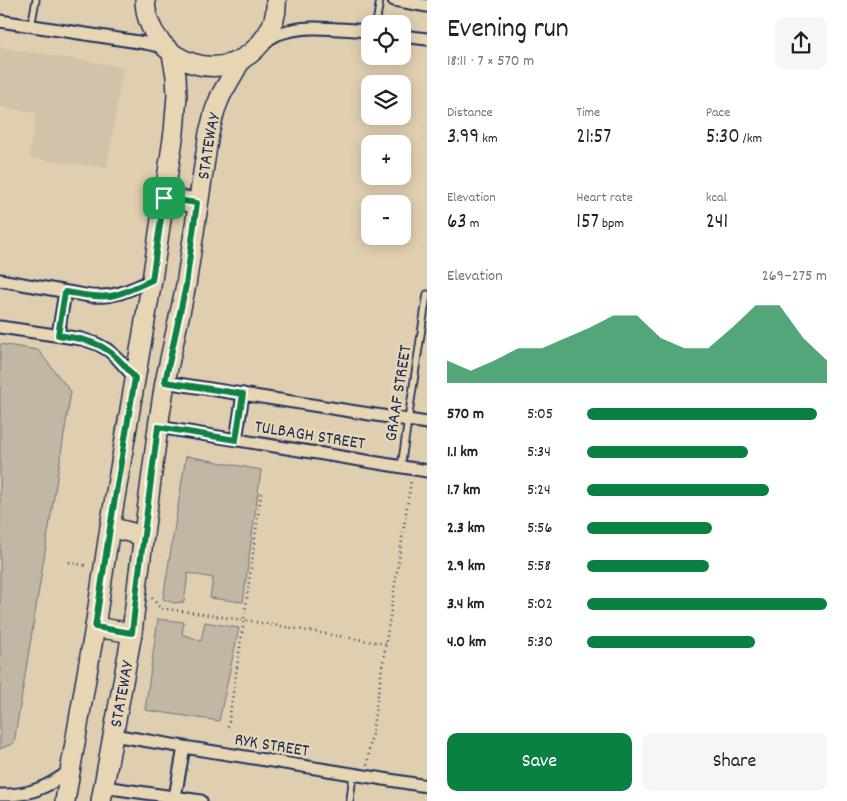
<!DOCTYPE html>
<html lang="en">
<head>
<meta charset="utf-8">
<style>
	:root { --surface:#fff; --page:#f6f6f6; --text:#222; --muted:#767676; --accent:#0b8043 }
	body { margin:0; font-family:Dekko,sans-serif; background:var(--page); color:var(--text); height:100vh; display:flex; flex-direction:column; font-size:19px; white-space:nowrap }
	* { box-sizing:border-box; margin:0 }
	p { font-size:16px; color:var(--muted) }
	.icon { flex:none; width:28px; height:28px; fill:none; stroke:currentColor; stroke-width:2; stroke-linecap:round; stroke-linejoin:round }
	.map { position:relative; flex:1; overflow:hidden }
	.side { display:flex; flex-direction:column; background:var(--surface); width:420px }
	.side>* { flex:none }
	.buttons { position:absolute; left:361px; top:15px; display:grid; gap:10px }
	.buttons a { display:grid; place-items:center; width:50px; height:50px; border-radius:10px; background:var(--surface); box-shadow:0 2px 12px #0003; font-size:25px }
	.pin { position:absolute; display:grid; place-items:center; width:42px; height:42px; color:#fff; margin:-21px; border-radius:10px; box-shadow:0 2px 8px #0006 }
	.round { display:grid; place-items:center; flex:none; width:52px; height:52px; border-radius:10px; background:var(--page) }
	.headline { display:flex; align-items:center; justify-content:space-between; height:85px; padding:0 20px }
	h1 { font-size:28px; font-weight:600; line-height:38px }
	.metrics { display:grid; grid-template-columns:repeat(3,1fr); gap:8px; height:85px; padding:5px 20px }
	.metrics div { display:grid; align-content:center }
	.metrics b { font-size:21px; font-weight:600 }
	.metrics small { font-size:14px; font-weight:400 }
	.metrics p { font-size:14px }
	.chart { height:140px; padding:10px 20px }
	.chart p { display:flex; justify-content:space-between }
	.chart svg { width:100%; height:90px; margin-top:5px; fill:var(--accent); opacity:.7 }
	.action { display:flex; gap:10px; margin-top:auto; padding:10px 20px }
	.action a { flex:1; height:58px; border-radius:10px; background:var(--accent); color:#fff; font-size:20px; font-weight:600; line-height:58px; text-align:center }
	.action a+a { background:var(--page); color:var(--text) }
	ul { padding:0 20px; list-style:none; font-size:16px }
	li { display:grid; grid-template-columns:80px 60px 1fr; align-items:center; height:38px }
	li i { height:12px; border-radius:6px; background:var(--accent) }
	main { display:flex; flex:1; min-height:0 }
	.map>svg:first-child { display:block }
	.built { fill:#d1c2aa }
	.green { fill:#c2b7a4; stroke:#6e7381 }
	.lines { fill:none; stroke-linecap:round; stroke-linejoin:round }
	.service-casing { stroke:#1b2f5e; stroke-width:9 }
	.minor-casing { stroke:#1b2f5e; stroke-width:15 }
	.primary-casing { stroke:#1b2f5e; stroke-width:22 }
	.path { stroke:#1b2f5e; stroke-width:2.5; stroke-dasharray:1 4; stroke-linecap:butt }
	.service { stroke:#e8d5b3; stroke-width:5.5 }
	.minor { stroke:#e8d5b3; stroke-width:11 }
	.primary { stroke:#e8d5b3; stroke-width:19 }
	.route-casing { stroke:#fff; stroke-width:10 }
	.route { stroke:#0b8043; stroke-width:6 }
	.labels { text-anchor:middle; stroke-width:5; stroke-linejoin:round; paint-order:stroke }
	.street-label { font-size:18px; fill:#1b2f5e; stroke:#e8d5b3 }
</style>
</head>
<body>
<main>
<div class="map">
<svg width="427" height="801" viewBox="0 0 427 801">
	<rect width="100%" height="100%" fill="#e0ceb0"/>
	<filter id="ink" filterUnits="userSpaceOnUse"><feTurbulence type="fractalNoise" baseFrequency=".02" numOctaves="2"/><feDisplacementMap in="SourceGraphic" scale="10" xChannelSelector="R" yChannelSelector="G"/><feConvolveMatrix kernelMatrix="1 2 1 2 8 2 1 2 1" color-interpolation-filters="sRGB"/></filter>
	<g filter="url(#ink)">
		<path class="built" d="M 0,47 L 123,67 L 107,168 L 29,158 L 36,113 L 0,107 Z"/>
		<path class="green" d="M 0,344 L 38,350 L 71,392 L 14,743 L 0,749 Z
			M 186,456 L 261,470 L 243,602 L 210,598 L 213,578 L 188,573 L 184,602 L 174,603 L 163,599 Z
			M 158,619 L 184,622 L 182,634 L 201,641 L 205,622 L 239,628 L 219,721 L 145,710 Z"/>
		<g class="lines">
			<g class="service-casing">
				<path id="service" d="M 376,24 L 380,0
					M 31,26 L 36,0
					M 401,467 L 427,294
					M 350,801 L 353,774"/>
			</g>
			<g class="minor-casing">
				<path id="minor" d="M 394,0 L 427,6
					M 0,21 L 145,43 L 164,47
					M 402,36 L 427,39
					M 264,41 C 269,39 274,36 278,34 C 307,23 341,30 370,31
					M 0,280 L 90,296 C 114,298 130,290 152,280
					M 0,327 L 82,339 L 97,344 L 108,350 L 117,358 L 135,378
					M 58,335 L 65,292
					M 165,382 L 427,423
					M 158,427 L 427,471
					M 236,440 L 243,394
					M 113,735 L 184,747 L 427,786
					M 104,787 L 201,801
					M 0,795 C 29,796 48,787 71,770
					M 175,797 L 184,747"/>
			</g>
			<g class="primary-casing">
				<g id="primary">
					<path d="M 145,0 C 147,65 230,92 266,36 C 273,26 277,13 276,0"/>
					<path d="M 164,198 L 197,203"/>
					<path d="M 110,527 L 144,536"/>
					<path d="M 95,627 L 132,633"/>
					<path d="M 65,801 L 95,627 L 110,527 L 152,280 L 174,132 L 177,95 L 176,76 L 172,54"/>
					<path id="s1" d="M 101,801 L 132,633 L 138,580 L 158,427 L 165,382 L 186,285 L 209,133 L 215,110 L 221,95 L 241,60"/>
				</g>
			</g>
			<path class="path" d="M 69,562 L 87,566
				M 152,598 L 160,608 L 244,620 L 386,644
				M 228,727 L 244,620 L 261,493
				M 367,765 L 411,481"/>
			<use href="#service" class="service"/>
			<use href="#minor" class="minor"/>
			<use href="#primary" class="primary"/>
		</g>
	</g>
	<g class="lines" filter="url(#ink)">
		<g class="route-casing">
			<path id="route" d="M 164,198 L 197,203 L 186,285 L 165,382 L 243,394 L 236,440 L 158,427 L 138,580 L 132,633 L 95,627 L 110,528 L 135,378 C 127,369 119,357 107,350 C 93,340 75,338 58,335 L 65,292 C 80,294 95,298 110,296 C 124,294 138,286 152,280 Z"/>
		</g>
		<use href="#route" class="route"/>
	</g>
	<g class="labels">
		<g class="street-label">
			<text dy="6" stroke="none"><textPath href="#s1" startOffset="664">STATEWAY</textPath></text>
			<text transform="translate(397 393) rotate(-81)" y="6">GRAAF STREET</text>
			<text transform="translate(310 434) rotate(9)" y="6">TULBAGH STREET</text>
			<text dy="6" stroke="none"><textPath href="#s1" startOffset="109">STATEWAY</textPath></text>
			<text transform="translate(272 744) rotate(9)" y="6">RYK STREET</text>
		</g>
	</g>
</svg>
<div class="buttons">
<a><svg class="icon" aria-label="locate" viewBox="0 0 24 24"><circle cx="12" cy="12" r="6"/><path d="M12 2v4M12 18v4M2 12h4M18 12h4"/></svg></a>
<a><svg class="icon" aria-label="layers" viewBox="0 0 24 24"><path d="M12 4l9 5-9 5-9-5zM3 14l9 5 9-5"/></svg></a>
<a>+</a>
<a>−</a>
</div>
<div class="pin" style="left:164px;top:198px;background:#1e9e55"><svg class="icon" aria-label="arrive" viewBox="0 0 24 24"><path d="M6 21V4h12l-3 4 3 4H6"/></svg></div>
</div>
<section class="side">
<div class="headline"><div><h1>Evening run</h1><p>18:11 · 7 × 570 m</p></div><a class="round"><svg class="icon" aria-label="share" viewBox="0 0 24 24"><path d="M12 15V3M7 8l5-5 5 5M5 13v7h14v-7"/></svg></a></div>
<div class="metrics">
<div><p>Distance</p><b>3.99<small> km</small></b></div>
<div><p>Time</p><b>21:57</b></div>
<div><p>Pace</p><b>5:30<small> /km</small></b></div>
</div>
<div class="metrics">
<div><p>Elevation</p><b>63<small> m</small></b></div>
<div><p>Heart rate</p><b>157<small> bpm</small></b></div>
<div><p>kcal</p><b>241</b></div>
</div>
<div class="chart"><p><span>Elevation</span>269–275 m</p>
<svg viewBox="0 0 160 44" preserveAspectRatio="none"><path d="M0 44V33L10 38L20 33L30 27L40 27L50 22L60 17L70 11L80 11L90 22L100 27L110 27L120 17L130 6L140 6L150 22L160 33V44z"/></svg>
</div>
<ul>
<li><b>570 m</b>5:05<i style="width:96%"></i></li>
<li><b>1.1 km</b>5:34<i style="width:67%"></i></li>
<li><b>1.7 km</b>5:24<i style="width:76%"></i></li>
<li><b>2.3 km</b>5:56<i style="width:52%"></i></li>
<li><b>2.9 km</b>5:58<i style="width:51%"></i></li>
<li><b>3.4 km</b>5:02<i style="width:100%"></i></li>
<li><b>4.0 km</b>5:30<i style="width:70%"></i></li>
</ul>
<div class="action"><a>Save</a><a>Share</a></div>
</section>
</main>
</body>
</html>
